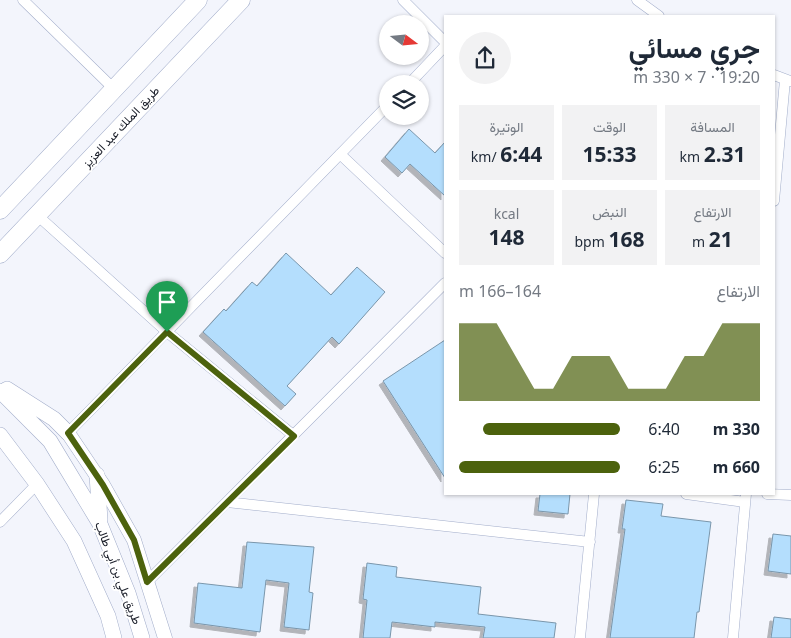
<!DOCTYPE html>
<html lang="ar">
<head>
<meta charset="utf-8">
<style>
	:root { --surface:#fff; --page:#f2f2f3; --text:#1f2937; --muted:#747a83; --accent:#4c620d }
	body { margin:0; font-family:"Noto Sans",Vazirmatn,sans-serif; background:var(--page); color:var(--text); direction:rtl; height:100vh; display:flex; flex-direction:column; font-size:19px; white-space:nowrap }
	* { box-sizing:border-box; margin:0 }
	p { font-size:16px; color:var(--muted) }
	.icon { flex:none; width:28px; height:28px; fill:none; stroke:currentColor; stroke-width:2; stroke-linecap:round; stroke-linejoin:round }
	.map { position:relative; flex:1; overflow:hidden; direction:ltr }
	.sheet { position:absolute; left:444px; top:15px; width:331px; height:480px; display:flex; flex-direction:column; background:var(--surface); border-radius:0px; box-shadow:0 1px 4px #0004; direction:rtl }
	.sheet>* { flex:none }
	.needle { width:32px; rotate:106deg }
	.fabs { position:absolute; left:379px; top:15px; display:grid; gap:10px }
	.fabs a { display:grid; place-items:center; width:50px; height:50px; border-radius:50%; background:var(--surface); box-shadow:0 1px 4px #0004; font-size:25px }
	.pin { position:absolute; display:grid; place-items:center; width:42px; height:42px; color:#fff; margin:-51px -21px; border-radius:50% 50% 50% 0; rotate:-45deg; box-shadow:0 0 5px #0007 }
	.pin .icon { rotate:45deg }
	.round { display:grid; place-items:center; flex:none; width:52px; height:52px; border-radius:26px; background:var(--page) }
	.head { display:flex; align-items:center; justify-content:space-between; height:85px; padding:0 15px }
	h1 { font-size:28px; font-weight:700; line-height:38px }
	.metrics { display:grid; grid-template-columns:repeat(3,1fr); gap:8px; height:85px; padding:5px 15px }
	.metrics div { display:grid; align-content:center; border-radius:0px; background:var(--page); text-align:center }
	.metrics b { font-size:21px; font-weight:700 }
	.metrics small { font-size:14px; font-weight:400 }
	.metrics p { font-size:14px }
	.chart { height:140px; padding:10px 15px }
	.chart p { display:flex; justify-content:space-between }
	.chart svg { width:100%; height:90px; margin-top:5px; fill:var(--accent); opacity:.7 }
	ul { padding:0 15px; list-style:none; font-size:16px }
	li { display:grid; grid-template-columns:80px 60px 1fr; align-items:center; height:38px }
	li i { height:12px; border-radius:6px; background:var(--accent) }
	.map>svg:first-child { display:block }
	.building { fill:#b4defd; stroke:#7a96ab; filter:url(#shadow) }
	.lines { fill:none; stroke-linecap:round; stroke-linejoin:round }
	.minor-casing { stroke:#a2adca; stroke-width:11 }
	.tertiary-casing { stroke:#a2adca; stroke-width:15 }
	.secondary-casing { stroke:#a2adca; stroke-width:16 }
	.trunk-casing { stroke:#a2adca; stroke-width:19 }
	.minor { stroke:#fff; stroke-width:10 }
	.tertiary { stroke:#fff; stroke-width:14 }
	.secondary { stroke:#fff; stroke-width:15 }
	.trunk { stroke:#fff; stroke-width:18 }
	.route-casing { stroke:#fff; stroke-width:10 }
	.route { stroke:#4c620d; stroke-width:6 }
	.labels { text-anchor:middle; stroke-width:4; stroke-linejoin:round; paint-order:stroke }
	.street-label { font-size:12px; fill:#181c27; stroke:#fff }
</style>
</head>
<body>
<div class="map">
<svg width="791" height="638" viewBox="0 0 791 638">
	<defs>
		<filter id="shadow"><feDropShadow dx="-4" dy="4" stdDeviation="0" flood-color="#0004"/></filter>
	</defs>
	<rect width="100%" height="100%" fill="#f3f5fc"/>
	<path class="building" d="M 409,129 L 435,153 L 445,142 L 445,196 L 410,164 L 402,173 L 385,157 Z
		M 286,253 L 331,295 L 357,267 L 385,292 L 339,344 L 332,337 L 287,386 L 296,394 L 285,406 L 203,332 L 224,309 L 226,311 L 252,282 L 257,286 Z
		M 445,340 L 445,478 L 383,381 Z
		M 540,494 L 570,494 L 568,514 L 538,511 Z
		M 626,500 L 663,504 L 661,516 L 711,522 L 699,612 L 697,612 L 694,638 L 610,638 L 625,529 L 622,529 Z
		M 773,534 L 791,536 L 791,574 L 768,571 Z
		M 247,542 L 314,547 L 309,592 L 313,593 L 309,630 L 284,627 L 289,583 L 266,580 L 260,632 L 194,623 L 198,583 L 242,588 Z
		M 367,563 L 397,567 L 396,577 L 481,587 L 478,614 L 556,623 L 554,638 L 483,638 L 485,627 L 435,622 L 435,627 L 392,622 L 390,638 L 363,638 L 367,600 L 363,599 Z
		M 774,617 L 791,619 L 791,638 L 771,638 Z"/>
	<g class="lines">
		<g class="minor-casing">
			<path id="minor" d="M 23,0 L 114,89
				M 403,0 L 445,42
				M 637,0 L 659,16
				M 774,75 L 790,81
				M 409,84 L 445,46
				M 340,154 L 445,253
				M 774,201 L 785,80
				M 37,215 L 167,332 L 293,435
				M 68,433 L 388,105
				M 686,494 L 745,502
				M 767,494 L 791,495
				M 227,502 L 590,542
				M 0,522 L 37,484
				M 147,582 L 445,283
				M 580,638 L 594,494
				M 733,638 L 746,494"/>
		</g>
		<g class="tertiary-casing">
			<path id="tertiary" d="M 68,433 L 103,485 L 134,540 L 165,638"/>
		</g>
		<g class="secondary-casing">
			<path id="secondary" d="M 7,389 L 54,419 L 68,433
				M 0,391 L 50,441 L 100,524 L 128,593 L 142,638
				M 0,435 L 37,484 L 74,541 L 108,616 L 114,638
				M 97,475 L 100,520"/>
		</g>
		<g class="trunk-casing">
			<path id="trunk" d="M 0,210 L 198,0
				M 0,254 L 241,0"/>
		</g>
		<use href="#minor" class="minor"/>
		<use href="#tertiary" class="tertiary"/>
		<use href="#secondary" class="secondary"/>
		<use href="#trunk" class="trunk"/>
	</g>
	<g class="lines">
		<g class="route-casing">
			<path id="route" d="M 167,332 L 294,436 L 147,582 L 134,540 L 103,485 L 68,433 Z"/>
		</g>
		<use href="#route" class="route"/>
	</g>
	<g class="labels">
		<g class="street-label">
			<text transform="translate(121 127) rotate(-47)" y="4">طريق الملك عبد العزيز</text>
			<text transform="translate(118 573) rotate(69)" y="4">طريق علي بن أبي طالب</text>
		</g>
	</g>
</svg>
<div class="fabs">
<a><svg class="needle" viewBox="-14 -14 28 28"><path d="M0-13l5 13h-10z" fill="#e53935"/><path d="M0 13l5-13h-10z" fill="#747a83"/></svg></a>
<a><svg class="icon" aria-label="layers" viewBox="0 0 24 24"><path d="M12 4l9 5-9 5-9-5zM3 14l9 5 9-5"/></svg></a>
</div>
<div class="pin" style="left:167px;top:332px;background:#1e9e55"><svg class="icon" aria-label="arrive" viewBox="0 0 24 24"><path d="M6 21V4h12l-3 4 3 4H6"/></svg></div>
<section class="sheet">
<div class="head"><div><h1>جري مسائي</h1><p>19:20 · 7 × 330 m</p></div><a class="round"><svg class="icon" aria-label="share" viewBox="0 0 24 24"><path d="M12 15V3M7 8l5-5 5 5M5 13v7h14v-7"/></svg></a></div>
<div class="metrics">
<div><p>المسافة</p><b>2.31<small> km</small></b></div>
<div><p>الوقت</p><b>15:33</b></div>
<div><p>الوتيرة</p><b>6:44<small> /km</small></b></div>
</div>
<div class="metrics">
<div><p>الارتفاع</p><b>21<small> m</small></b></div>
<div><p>النبض</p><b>168<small> bpm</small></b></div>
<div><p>kcal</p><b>148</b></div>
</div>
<div class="chart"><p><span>الارتفاع</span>164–166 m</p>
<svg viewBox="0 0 160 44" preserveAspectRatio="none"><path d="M0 44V6L10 6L20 6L30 22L40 38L50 38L60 22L70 22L80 22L90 38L100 38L110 38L120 22L130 22L140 6L150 6L160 6V44z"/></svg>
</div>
<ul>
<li><b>330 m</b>6:40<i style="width:85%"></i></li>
<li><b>660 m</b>6:25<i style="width:100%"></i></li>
</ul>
</section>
</div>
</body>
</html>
